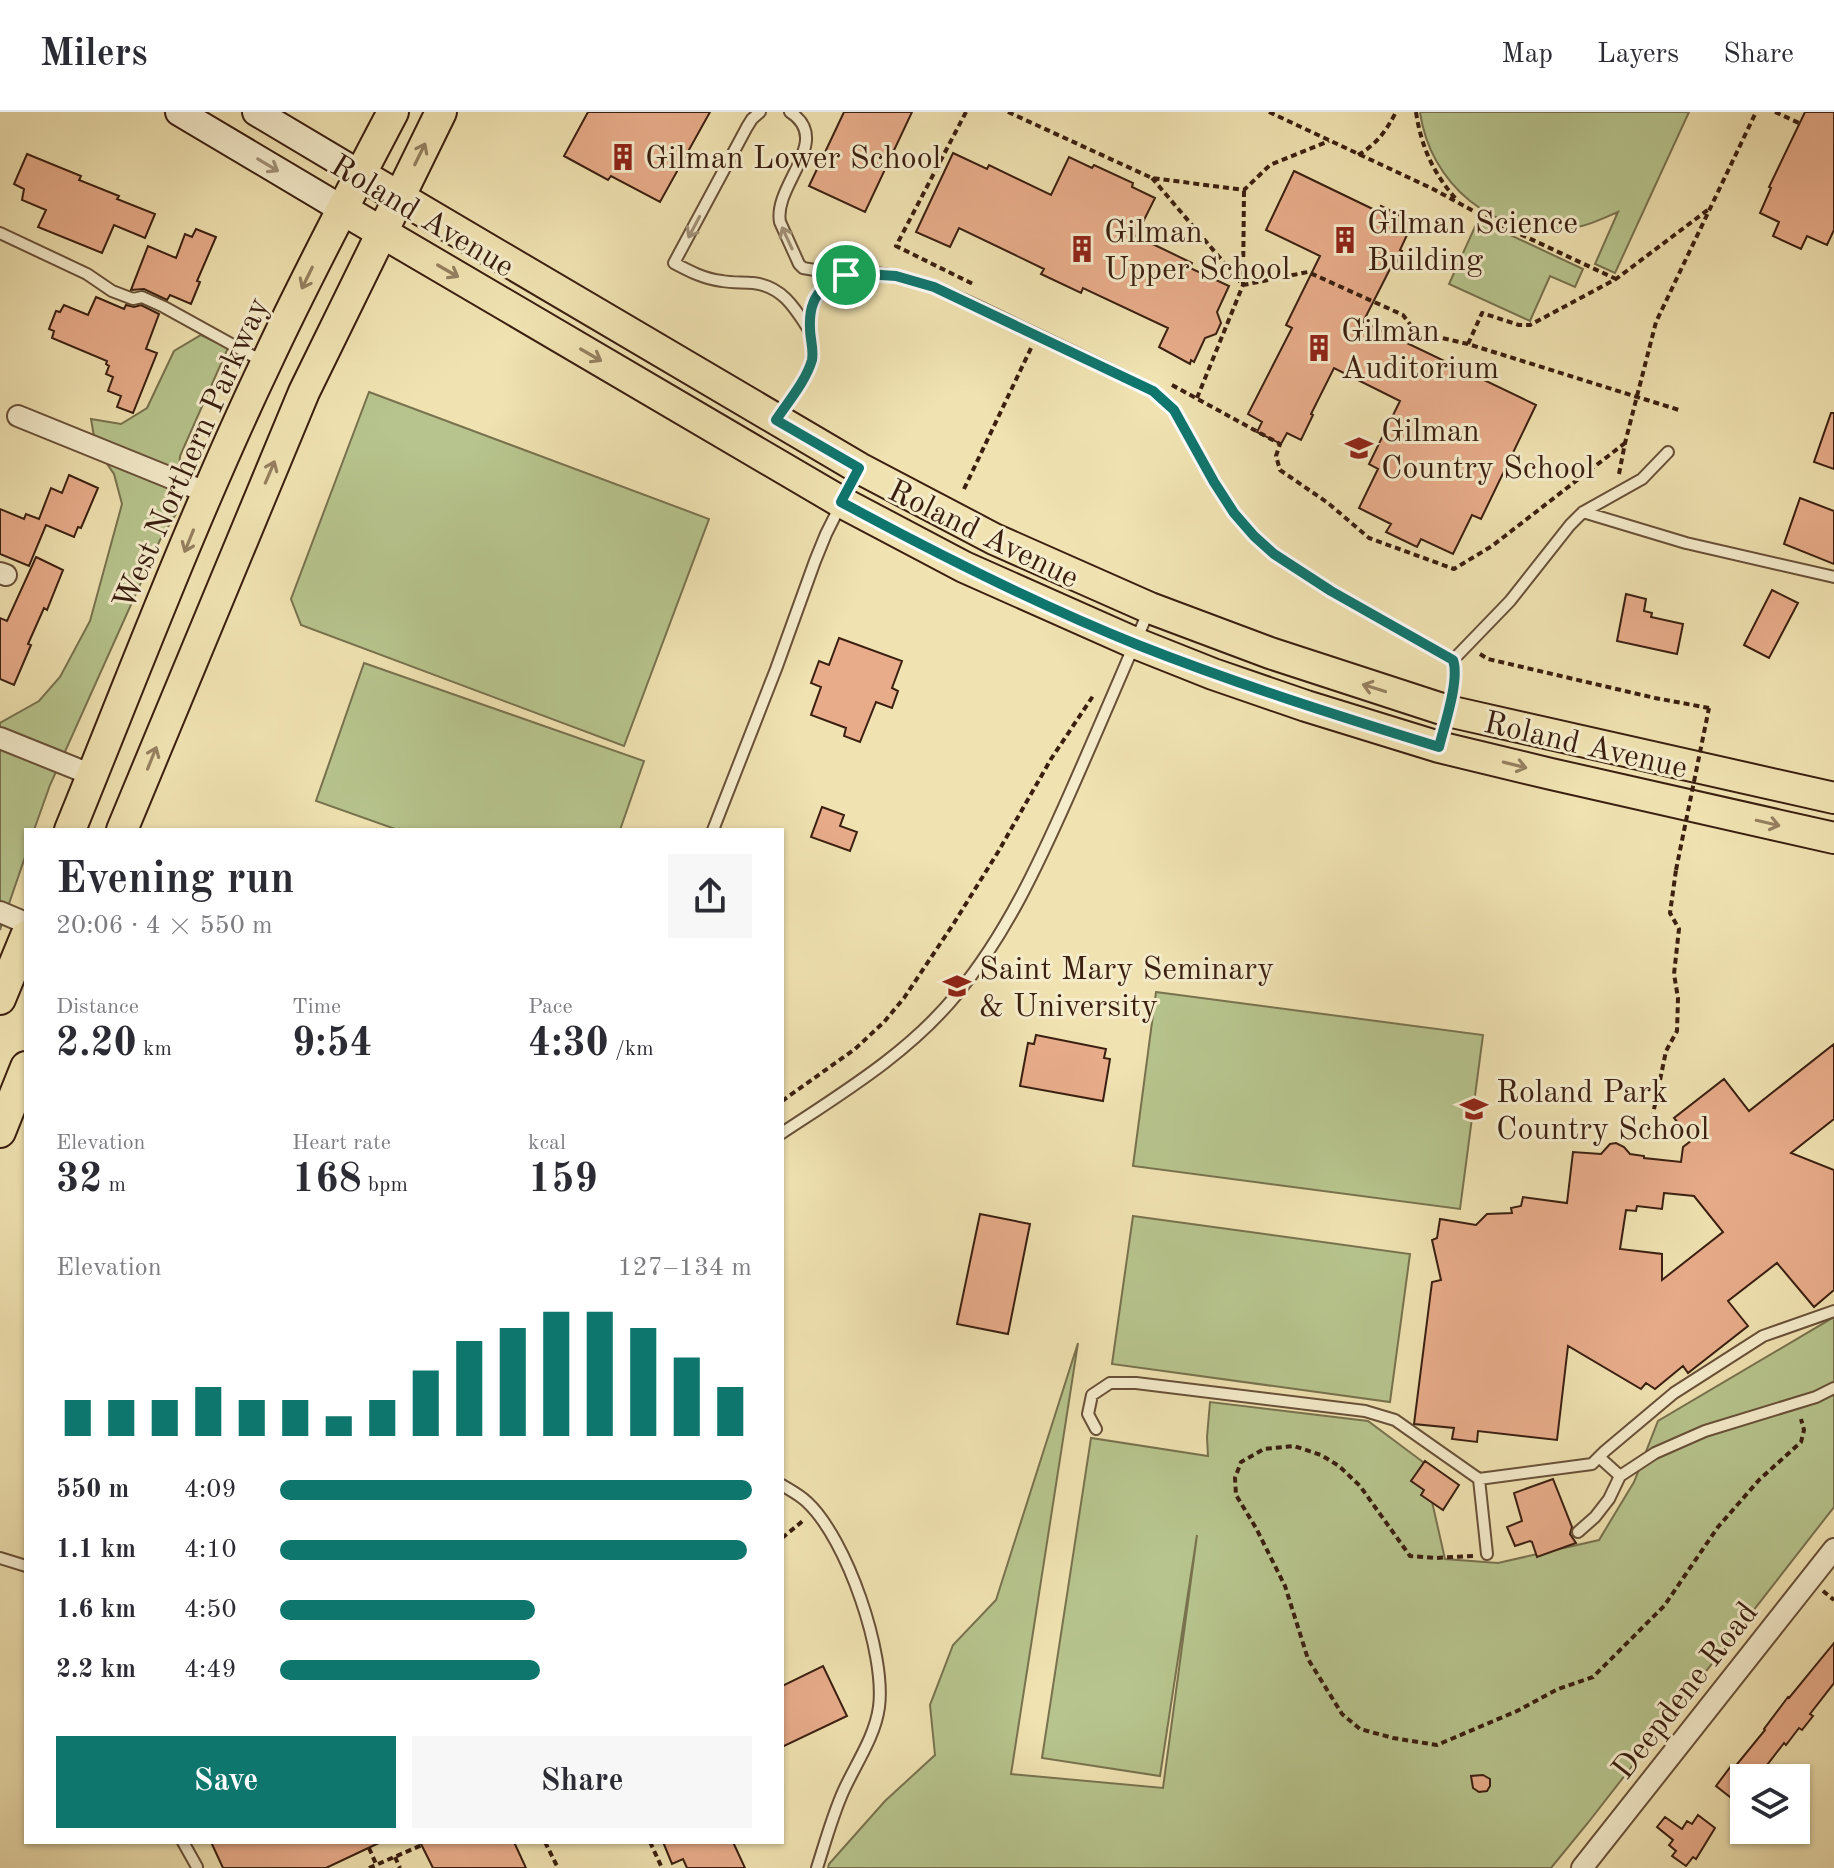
<!DOCTYPE html>
<html lang="en">
<head>
<meta charset="utf-8">
<style>
	:root { --surface:#fff; --page:#f7f7f7; --text:#2b2b33; --muted:#7c7c81; --line:#e1e1e2; --accent:#0f766e }
	body { margin:0; font-family:"Old Standard TT",serif; background:var(--page); color:var(--text); height:100vh; display:flex; flex-direction:column; font-size:30px; white-space:nowrap }
	* { box-sizing:border-box; margin:0 }
	p { font-size:26px; color:var(--muted) }
	.icon { flex:none; width:44px; height:44px; fill:none; stroke:currentColor; stroke-width:2; stroke-linecap:round; stroke-linejoin:round }
	.map { position:relative; flex:1; overflow:hidden }
	.side { position:absolute; left:24px; top:716px; width:760px; height:1016px; display:flex; flex-direction:column; background:var(--surface); border-radius:0px; box-shadow:0 2px 6px #0004 }
	.side>* { flex:none }
	.fabs { position:absolute; left:1730px; top:1652px; display:grid; gap:16px }
	.fabs a { display:grid; place-items:center; width:80px; height:80px; border-radius:0px; background:var(--surface); box-shadow:0 2px 6px #0004; font-size:40px }
	.pin { position:absolute; display:grid; place-items:center; width:68px; height:68px; color:#fff; margin:-34px; border:4px solid #fff; border-radius:50%; box-shadow:0 2px 8px #0007 }
	.round { display:grid; place-items:center; flex:none; width:84px; height:84px; border-radius:0px; background:var(--page) }
	.overview { display:flex; align-items:center; justify-content:space-between; height:136px; padding:0 32px }
	h1 { font-size:44px; font-weight:800; line-height:60px }
	.stats { display:grid; grid-template-columns:repeat(3,1fr); gap:12px; height:136px; padding:8px 32px }
	.stats div { display:grid; align-content:center }
	.stats b { font-size:40px; font-weight:800 }
	.stats small { font-size:22px; font-weight:400 }
	.stats p { font-size:22px }
	.chart { height:224px; padding:16px 32px }
	.chart p { display:flex; justify-content:space-between }
	.chart svg { width:100%; height:144px; margin-top:8px; stroke:var(--accent); stroke-width:6 }
	.button { display:flex; gap:16px; margin-top:auto; padding:16px 32px }
	.button a { flex:1; height:92px; border-radius:0px; background:var(--accent); color:#fff; font-size:32px; font-weight:800; line-height:92px; text-align:center }
	.button a+a { background:var(--page); color:var(--text) }
	ul { padding:0 32px; list-style:none; font-size:26px }
	li { display:grid; grid-template-columns:128px 96px 1fr; align-items:center; height:60px }
	li i { height:20px; border-radius:10px; background:var(--accent) }
	header { display:flex; align-items:center; gap:48px; box-sizing:border-box; height:112px; padding:0 40px; background:var(--surface); border-bottom:2px solid var(--line) }
	header strong { font-size:38px }
	nav { display:flex; gap:44px; margin-inline-start:auto; font-size:28px }
	.map>svg:first-child { display:block }
	.green { fill:#b7c48d; stroke:#78724e; stroke-width:2 }
	.building { fill:#e8ac8a; stroke:#3a1f10; stroke-width:2; fill-rule:evenodd }
	.lines { fill:none; stroke-linecap:round; stroke-linejoin:round }
	.lane-casing { stroke:#685038; stroke-width:14 }
	.street-casing { stroke:#685038; stroke-width:24 }
	.secondary-casing { stroke:#3a1f10; stroke-width:30 }
	.primary-casing { stroke:#3a1f10; stroke-width:34 }
	.path { stroke:#3a1f10; stroke-width:4; stroke-dasharray:6 4; stroke-linecap:butt }
	.lane { stroke:#f5eccc; stroke-width:10 }
	.street { stroke:#f5eccc; stroke-width:20 }
	.secondary { stroke:#f5eccc; stroke-width:26 }
	.primary { stroke:#f0e2b1; stroke-width:30 }
	.path-bridge { stroke:#3a1f10; stroke-width:4; stroke-dasharray:6 4; stroke-linecap:butt }
	.oneway { stroke:#958060 }
	.oneway2 { stroke:#a19077 }
	.route-casing { stroke:#fff; stroke-width:16 }
	.route { stroke:#0f766e; stroke-width:10 }
	.labels { text-anchor:middle; stroke-width:6; stroke-linejoin:round; paint-order:stroke }
	.poi-label { font-size:32px; fill:#3a1f10; stroke:#f5eccc; text-anchor:start }
	.street-label { font-size:32px; fill:#3a1f10; stroke:#f5eccc }
</style>
</head>
<body>
<header>
<strong>Milers</strong>
<nav><a>Map</a><a>Layers</a><a>Share</a></nav>
</header>
<div class="map">
<svg width="1834" height="1756" viewBox="0 0 1834 1756">
	<rect width="100%" height="100%" fill="#f0e2b1"/>
	<filter id="stains"><feTurbulence type="fractalNoise" baseFrequency=".0025" numOctaves="4"/><feColorMatrix values="0 0 0 0 .2 0 0 0 0 .09 0 0 0 0 .02 0 0 0 .5 -.17"/></filter>
	<radialGradient id="worn" r=".72"><stop offset=".6" stop-color="#630" stop-opacity="0"/><stop offset="1" stop-color="#630" stop-opacity=".3"/></radialGradient>
	<path class="green" d="M 1420,0 L 1689,0 L 1615,161 L 1595,152 L 1618,100 C 1602,107 1585,115 1567,117 C 1493,125 1430,72 1420,0 Z
		M 1478,108 L 1583,157 L 1575,175 L 1550,164 L 1530,209 L 1449,172 Z
		M 201,223 L 228,236 L 180,344 L 176,402 L 160,428 L 50,673 L 34,718 L 26,718 L 26,742 L 0,818 L 0,611 L 39,589 L 60,565 L 90,509 L 122,392 L 114,362 L 96,336 L 91,307 L 121,312 L 147,296 L 174,239 Z
		M 369,280 L 709,407 L 624,634 L 301,513 L 291,487 Z
		M 364,551 L 644,649 L 620,718 L 398,718 L 316,689 Z
		M 1156,880 L 1483,923 L 1460,1097 L 1133,1054 Z
		M 1133,1104 L 1410,1142 L 1390,1290 L 1112,1252 Z
		M 1834,1205 L 1834,1395 L 1587,1712 L 1551,1756 L 828,1756 L 829,1752 L 885,1689 L 935,1643 L 930,1593 L 953,1533 L 996,1488 L 1078,1231 L 1011,1662 L 1163,1676 L 1197,1423 L 1160,1664 L 1042,1646 L 1091,1326 L 1208,1344 L 1207,1325 L 1210,1290 L 1368,1309 L 1423,1350 L 1445,1447 L 1498,1451 L 1599,1428 L 1634,1370 L 1658,1309 Z"/>
	<path class="building" d="M 588,0 L 710,0 L 660,90 L 611,64 L 608,68 L 564,44 Z
		M 844,0 L 912,0 L 865,100 L 809,74 Z
		M 1805,0 L 1834,0 L 1834,118 L 1827,133 L 1807,124 L 1801,137 L 1773,124 L 1779,110 L 1760,101 L 1771,76 L 1769,75 Z
		M 953,41 L 987,57 L 989,53 L 1051,83 L 1069,45 L 1092,56 L 1094,53 L 1133,71 L 1132,75 L 1155,86 L 1136,124 L 1192,151 L 1190,156 L 1229,174 L 1217,200 L 1221,211 L 1216,222 L 1205,226 L 1194,250 L 1191,248 L 1190,252 L 1159,235 L 1168,216 L 1083,176 L 1081,181 L 1041,162 L 1044,157 L 959,116 L 950,135 L 916,120 Z
		M 27,42 L 81,64 L 79,68 L 119,84 L 117,87 L 155,102 L 145,126 L 114,113 L 102,141 L 38,115 L 46,98 L 22,88 L 24,77 L 14,72 Z
		M 1294,59 L 1379,100 L 1381,94 L 1413,110 L 1400,138 L 1402,139 L 1395,154 L 1392,153 L 1363,210 L 1536,293 L 1481,407 L 1472,403 L 1453,442 L 1421,427 L 1417,435 L 1386,420 L 1391,412 L 1359,396 L 1378,357 L 1369,352 L 1400,289 L 1334,256 L 1311,302 L 1313,303 L 1301,328 L 1287,321 L 1281,332 L 1257,320 L 1262,310 L 1248,302 L 1292,216 L 1286,213 L 1320,144 L 1266,118 Z
		M 196,117 L 216,125 L 197,169 L 200,170 L 191,192 L 170,183 L 167,188 L 144,177 L 131,178 L 148,134 L 176,146 L 185,122 L 192,125 Z
		M 96,185 L 124,197 L 126,193 L 134,195 L 141,193 L 159,202 L 146,237 L 157,241 L 133,301 L 117,295 L 121,284 L 108,279 L 113,265 L 106,262 L 109,254 L 106,252 L 107,249 L 52,226 L 54,219 L 49,217 L 56,199 L 60,200 L 64,193 L 88,203 Z
		M 1831,301 L 1834,301 L 1834,357 L 1814,350 Z
		M 69,363 L 98,376 L 81,416 L 78,415 L 74,425 L 46,413 L 29,454 L 0,442 L 0,397 L 24,407 L 26,402 L 39,407 L 51,376 L 62,381 Z
		M 1800,386 L 1834,399 L 1834,452 L 1784,432 Z
		M 36,445 L 63,458 L 47,498 L 44,496 L 28,532 L 31,533 L 14,573 L 0,567 L 0,506 L 7,509 Z
		M 1772,478 L 1798,491 L 1769,546 L 1744,533 Z
		M 1626,482 L 1646,487 L 1644,499 L 1652,501 L 1651,505 L 1683,512 L 1677,542 L 1617,529 Z
		M 839,526 L 902,549 L 892,576 L 898,579 L 892,596 L 876,590 L 860,630 L 844,624 L 846,616 L 811,603 L 821,575 L 811,571 L 819,549 L 829,553 Z
		M 822,695 L 844,703 L 840,714 L 857,720 L 850,739 L 811,725 Z
		M 1036,923 L 1106,937 L 1104,946 L 1110,947 L 1103,989 L 1020,974 L 1028,931 L 1034,932 Z
		M 1834,932 L 1834,1007 L 1791,1041 L 1834,1058 L 1834,1178 L 1814,1195 L 1777,1151 L 1728,1189 L 1748,1214 L 1688,1261 L 1683,1254 L 1655,1277 L 1646,1271 L 1641,1277 L 1568,1234 L 1557,1328 L 1478,1319 L 1477,1330 L 1452,1327 L 1454,1316 L 1414,1312 L 1432,1170 L 1441,1168 L 1432,1128 L 1437,1126 L 1440,1107 L 1476,1113 L 1487,1102 L 1512,1101 L 1511,1096 L 1521,1094 L 1523,1085 L 1567,1091 L 1573,1040 L 1601,1042 L 1610,1032 L 1616,1031 L 1624,1035 L 1630,1042 L 1644,1044 L 1644,1046 L 1681,1050 L 1683,1035 L 1692,1028 L 1674,1006 L 1724,967 L 1749,999 ZM 1664,1081 L 1694,1084 L 1723,1120 L 1662,1168 L 1662,1142 L 1620,1137 L 1626,1098 L 1636,1099 L 1637,1094 L 1662,1097 Z
		M 980,1102 L 1030,1112 L 1008,1222 L 957,1212 Z
		M 1425,1349 L 1459,1373 L 1443,1398 L 1421,1383 L 1424,1378 L 1411,1369 Z
		M 1553,1367 L 1572,1415 L 1570,1422 L 1576,1431 L 1537,1445 L 1532,1430 L 1530,1429 L 1515,1434 L 1507,1415 L 1522,1409 L 1514,1381 Z
		M 1834,1531 L 1834,1571 L 1810,1602 L 1813,1604 L 1802,1618 L 1799,1616 L 1786,1633 L 1784,1631 L 1757,1666 L 1744,1666 L 1744,1696 L 1716,1674 L 1731,1654 L 1734,1656 L 1765,1618 L 1764,1617 L 1788,1585 L 1789,1586 Z
		M 823,1554 L 847,1604 L 782,1635 L 782,1574 Z
		M 1483,1663 L 1490,1667 L 1490,1674 L 1487,1679 L 1479,1680 L 1473,1676 L 1471,1664 Z
		M 1698,1703 L 1715,1716 L 1696,1747 L 1693,1745 L 1686,1754 L 1672,1744 L 1676,1739 L 1669,1733 L 1673,1728 L 1657,1715 L 1665,1705 L 1682,1717 L 1687,1709 L 1692,1712 Z
		M 211,1730 L 381,1730 L 326,1756 L 223,1756 Z
		M 420,1730 L 514,1730 L 526,1756 L 433,1756 Z
		M 663,1730 L 733,1730 L 745,1756 L 687,1756 L 683,1747 L 672,1752 Z"/>
	<g class="lines">
		<g class="lane-casing">
			<path id="lane" d="M 760,0 L 752,7 L 747,15 L 674,151 C 689,159 704,167 722,169 C 732,171 743,170 753,171 C 782,174 795,196 809,218
				M 790,0 C 834,28 773,73 780,110 L 799,152 L 803,156 L 844,163
				M 0,121 L 87,162 L 112,179 L 133,187 L 142,185 L 164,195 L 262,249
				M 777,307 C 789,289 805,269 811,249 C 814,238 811,230 810,219 C 808,205 813,190 821,179 C 859,129 977,194 1019,214 C 1056,231 1092,249 1129,267 L 1153,279 L 1174,298 L 1214,370 L 1234,401 L 1254,424 L 1274,442 L 1331,479 L 1453,548 C 1460,568 1445,610 1440,630
				M 1583,400 L 1686,431 L 1834,465
				M 1453,548 L 1510,489 L 1570,413 L 1583,400 L 1642,367 L 1668,340
				M 713,718 L 776,557 L 815,449 L 826,422 L 857,360
				M 782,1021 C 844,980 910,940 957,882 C 1006,823 1039,751 1070,681 C 1097,620 1123,559 1149,498
				M 1096,1317 L 1088,1302 L 1092,1283 L 1110,1271 L 1136,1271 L 1365,1299 L 1395,1308 L 1479,1367 L 1592,1352 L 1605,1339 L 1674,1281 L 1763,1224 L 1834,1199
				M 1599,1345 L 1620,1364
				M 1479,1367 L 1487,1442
				M 782,1373 C 790,1378 800,1383 807,1390 C 847,1427 886,1542 879,1595 C 875,1625 855,1653 843,1680 C 832,1705 825,1731 817,1756
				M 1578,1420 L 1595,1405 L 1609,1387 L 1620,1364 L 1655,1341 L 1705,1319 L 1816,1285 L 1834,1276
				M 0,1446 L 26,1454
				M 183,1730 L 197,1755"/>
		</g>
		<g class="street-casing">
			<path id="street" d="M 18,304 L 208,381
				M 0,461 L 6,463
				M 0,626 L 92,663
				M 0,800 L 26,811
				M 1582,1756 L 1834,1437"/>
		</g>
		<g class="secondary-casing">
			<path id="secondary" d="M 179,0 L 342,97
				M 256,0 L 360,62"/>
		</g>
		<g class="primary-casing">
			<path id="primary" d="M 360,62 L 859,356 L 994,427 L 1150,496 L 1270,541 L 1448,599 L 1834,686
				M 342,97 L 841,390 L 964,455 L 1135,531 L 1213,562 L 1306,594 L 1439,635 L 1551,662 L 1834,726
				M 70,718 C 134,561 194,402 267,249 C 306,165 350,82 393,0
				M 122,718 L 304,280 L 441,0
				M 0,887 L 26,824
				M 0,1020 L 26,955"/>
		</g>
		<path class="path" d="M 966,0 L 896,134 L 975,173
			M 1008,0 L 1152,66 L 1244,78 L 1270,53 L 1329,29
			M 1269,0 L 1433,77 L 1490,108 L 1616,167
			M 1416,0 C 1421,34 1433,61 1456,87
			M 1775,0 L 1799,11
			M 1358,43 C 1377,32 1386,19 1396,0
			M 1152,66 L 1243,173 L 1308,160 L 1403,203 L 1416,220 L 1468,232 L 1679,298
			M 1468,232 L 1482,201 L 1519,213 L 1530,213 L 1616,167 L 1709,97
			M 1172,273 L 1280,332 L 1276,344 L 1280,358 L 1328,391 L 1369,426 L 1454,457 L 1492,434 L 1625,331
			M 1197,286 L 1243,173 L 1244,78
			M 1619,362 L 1625,331 L 1656,210 L 1756,0
			M 964,377 L 1032,234
			M 1480,542 L 1488,547 L 1655,586 L 1709,596
			M 782,989 L 855,937 L 884,910 L 904,886 L 954,811 L 998,740 L 1051,647 L 1093,584
			M 1652,1007 L 1666,939 L 1677,919 L 1678,886 L 1674,862 L 1679,817 L 1670,801 L 1676,758
			M 782,1426 L 804,1408
			M 1473,1444 L 1435,1446 L 1410,1444 L 1360,1374 L 1339,1354 L 1321,1343 L 1294,1334 L 1264,1337 L 1241,1350 L 1235,1366 L 1236,1383 L 1256,1416 L 1285,1474 L 1308,1547 L 1342,1602 L 1360,1617 L 1393,1626 L 1437,1633 L 1517,1599 L 1558,1577 L 1593,1565 L 1664,1494 L 1718,1415 L 1759,1368 L 1801,1330 L 1804,1318 L 1801,1307
			M 1823,1479 L 1834,1488
			M 545,1730 L 558,1756
			M 650,1730 L 662,1756
			M 369,1736 L 376,1752
			M 395,1745 L 400,1756
			M 369,1756 L 422,1733"/>
		<use href="#lane" class="lane"/>
		<use href="#street" class="street"/>
		<use href="#secondary" class="secondary"/>
		<use href="#primary" class="primary"/>
		<path class="path-bridge" d="M 1676,758 L 1709,596"/>
	</g>
	<defs><path id="oneway-shaft" d="M-6 0H5M1.5-3L5.5 0L1.5 3" fill="none" stroke-width="1.6" stroke-linecap="round" stroke-linejoin="round" transform="scale(2)"/></defs>
	<g class="oneway">
		<use href="#oneway-shaft" transform="translate(420 42) rotate(-64)"/>
		<use href="#oneway-shaft" transform="translate(448 159) rotate(30)"/>
		<use href="#oneway-shaft" transform="translate(307 166) rotate(116)"/>
		<use href="#oneway-shaft" transform="translate(591 243) rotate(30)"/>
		<use href="#oneway-shaft" transform="translate(270 360) rotate(-67)"/>
		<use href="#oneway-shaft" transform="translate(189 429) rotate(112)"/>
		<use href="#oneway-shaft" transform="translate(1374 576) rotate(-163)"/>
		<use href="#oneway-shaft" transform="translate(152 646) rotate(-68)"/>
		<use href="#oneway-shaft" transform="translate(1515 653) rotate(14)"/>
		<use href="#oneway-shaft" transform="translate(1768 711) rotate(13)"/>
	</g>
	<g class="oneway2">
		<use href="#oneway-shaft" transform="translate(268 53) rotate(31)"/>
		<use href="#oneway-shaft" transform="translate(694 115) rotate(118)"/>
		<use href="#oneway-shaft" transform="translate(787 126) rotate(-115)"/>
	</g>
	<g class="lines">
		<g class="route-casing">
			<path id="route" d="M 866,162 L 896,164 L 934,175 L 1153,279 L 1174,298 L 1214,370 L 1234,401 L 1254,424 L 1274,442 L 1331,479 L 1453,548 C 1460,568 1444,614 1439,635 C 1338,604 1237,572 1138,533 C 1036,492 937,442 841,390 L 859,356 L 776,308 C 788,290 806,269 812,248 C 814,237 810,227 810,216 C 808,177 831,165 866,162 Z"/>
		</g>
		<use href="#route" class="route"/>
	</g>
	<defs>
		<g id="building-bare" transform="scale(2.16)"><path d="M-4-6H4V6H1V3H-1V6H-4ZM-2.5-4.3h1.7v1.8h-1.7ZM.8-4.3h1.7v1.8H.8ZM-2.5-1h1.7V.8h-1.7ZM.8-1h1.7V.8H.8Z" fill="#8f2418" stroke="#f5eccc" stroke-width="2.5" paint-order="stroke"/></g>
		<g id="school-bare" transform="scale(2.16)"><path d="M0-5L7-2L0 1L-7-2ZM-4 1L0 2.5L4 1V4Q0 6-4 4Z" fill="#8f2418" stroke="#f5eccc" stroke-width="2.5" paint-order="stroke"/></g>
		<g id="university-bare" transform="scale(2.16)"><path d="M0-5L7-2L0 1L-7-2ZM-4 1L0 2.5L4 1V4Q0 6-4 4Z" fill="#8f2418" stroke="#f5eccc" stroke-width="2.5" paint-order="stroke"/></g>
	</defs>
	<g fill-rule="evenodd">
		<use href="#building-bare" x="623" y="45"/>
		<use href="#building-bare" x="1345" y="128"/>
		<use href="#building-bare" x="1082" y="137"/>
		<use href="#building-bare" x="1319" y="236"/>
		<use href="#school-bare" x="1359" y="336"/>
		<use href="#university-bare" x="957" y="874"/>
		<use href="#school-bare" x="1474" y="997"/>
	</g>
	<g class="labels">
		<g class="poi-label">
			<text x="645" y="56">Gilman Lower School</text>
			<text x="1367" y="121">Gilman Science<tspan x="1367" dy="37">Building</tspan></text>
			<text x="1104" y="130">Gilman<tspan x="1104" dy="37">Upper School</tspan></text>
			<text x="1341" y="229">Gilman<tspan x="1341" dy="37">Auditorium</tspan></text>
			<text x="1381" y="329">Gilman<tspan x="1381" dy="37">Country School</tspan></text>
			<text x="979" y="867">Saint Mary Seminary<tspan x="979" dy="37">&amp; University</tspan></text>
			<text x="1496" y="990">Roland Park<tspan x="1496" dy="37">Country School</tspan></text>
		</g>
		<g class="street-label">
			<text transform="translate(423 103) rotate(31)" y="11">Roland Avenue</text>
			<text transform="translate(190 341) rotate(-66)" y="11">West Northern Parkway</text>
			<text transform="translate(984 421) rotate(26)" y="11">Roland Avenue</text>
			<text transform="translate(1586 632) rotate(13)" y="11">Roland Avenue</text>
			<text transform="translate(1684 1578) rotate(-52)" y="11">Deepdene Road</text>
		</g>
	</g>
	<rect width="100%" height="100%" filter="url(#stains)"/>
	<rect width="100%" height="100%" fill="url(#worn)"/>
</svg>
<div class="fabs">
<a><svg class="icon" aria-label="layers" viewBox="0 0 24 24"><path d="M12 4l9 5-9 5-9-5zM3 14l9 5 9-5"/></svg></a>
</div>
<div class="pin" style="left:846px;top:163px;background:#1e9e55"><svg class="icon" aria-label="arrive" viewBox="0 0 24 24"><path d="M6 21V4h12l-3 4 3 4H6"/></svg></div>
<section class="side">
<div class="overview"><div><h1>Evening run</h1><p>20:06 · 4 × 550 m</p></div><a class="round"><svg class="icon" aria-label="share" viewBox="0 0 24 24"><path d="M12 15V3M7 8l5-5 5 5M5 13v7h14v-7"/></svg></a></div>
<div class="stats">
<div><p>Distance</p><b>2.20<small> km</small></b></div>
<div><p>Time</p><b>9:54</b></div>
<div><p>Pace</p><b>4:30<small> /km</small></b></div>
</div>
<div class="stats">
<div><p>Elevation</p><b>32<small> m</small></b></div>
<div><p>Heart rate</p><b>168<small> bpm</small></b></div>
<div><p>kcal</p><b>159</b></div>
</div>
<div class="chart"><p><span>Elevation</span>127–134 m</p>
<svg viewBox="0 0 160 44" preserveAspectRatio="none"><path d="M5 44V33M15 44V33M25 44V33M35 44V29M45 44V33M55 44V33M65 44V38M75 44V33M85 44V24M95 44V15M105 44V11M115 44V6M125 44V6M135 44V11M145 44V20M155 44V29"/></svg>
</div>
<ul>
<li><b>550 m</b>4:09<i style="width:100%"></i></li>
<li><b>1.1 km</b>4:10<i style="width:99%"></i></li>
<li><b>1.6 km</b>4:50<i style="width:54%"></i></li>
<li><b>2.2 km</b>4:49<i style="width:55%"></i></li>
</ul>
<div class="button"><a>Save</a><a>Share</a></div>
</section>
</div>
</body>
</html>
